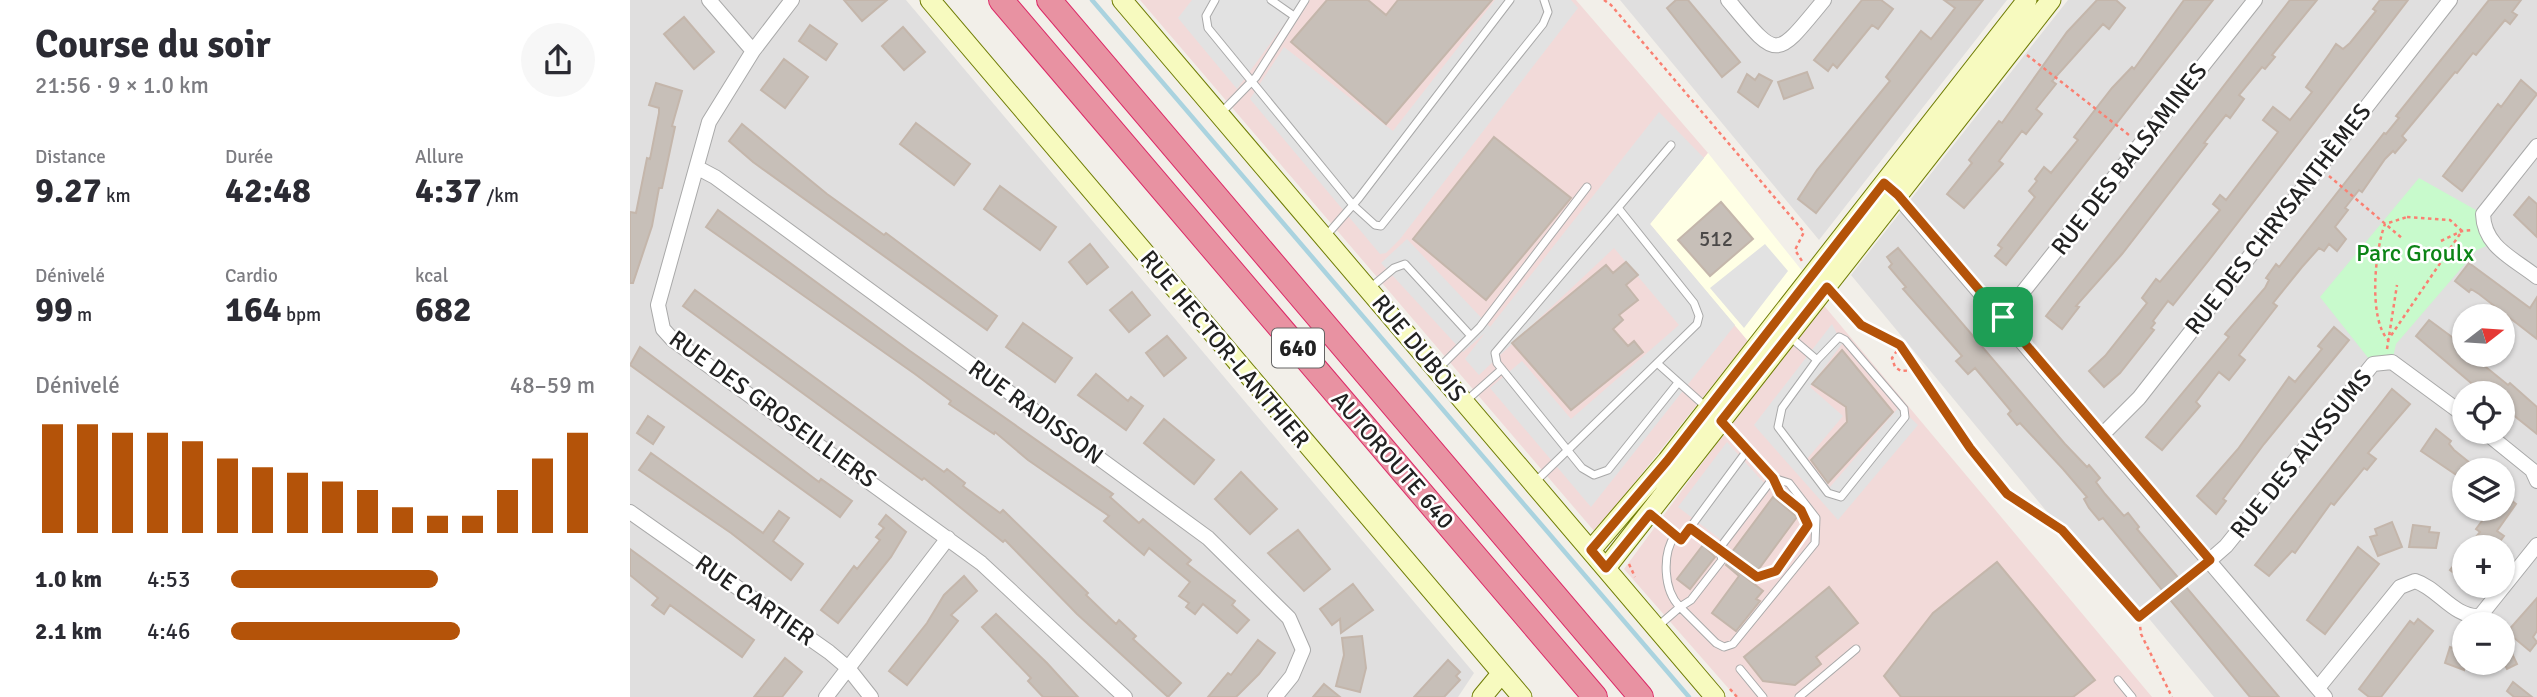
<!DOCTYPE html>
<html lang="fr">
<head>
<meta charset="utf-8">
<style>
	:root { --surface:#fff; --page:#f7f7f7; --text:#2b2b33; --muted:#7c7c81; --accent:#b45309 }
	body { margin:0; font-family:Signika,sans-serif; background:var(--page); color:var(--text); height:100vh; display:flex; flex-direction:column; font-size:26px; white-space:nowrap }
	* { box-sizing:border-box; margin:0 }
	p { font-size:23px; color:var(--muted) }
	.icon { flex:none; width:38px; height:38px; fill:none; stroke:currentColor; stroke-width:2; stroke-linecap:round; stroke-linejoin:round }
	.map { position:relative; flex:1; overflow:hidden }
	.sheet { display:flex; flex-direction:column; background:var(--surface); width:630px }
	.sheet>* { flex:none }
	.needle { width:46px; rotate:73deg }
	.tools { position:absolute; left:1822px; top:304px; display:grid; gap:14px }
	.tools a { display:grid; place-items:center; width:63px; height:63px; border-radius:50%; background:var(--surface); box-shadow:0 2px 5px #0004; font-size:35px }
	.pin { position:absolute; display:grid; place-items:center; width:60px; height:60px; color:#fff; margin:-30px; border-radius:14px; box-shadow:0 4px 10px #0006 }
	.round { display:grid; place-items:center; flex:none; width:74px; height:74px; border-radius:37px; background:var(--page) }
	.overview { display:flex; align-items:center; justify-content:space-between; height:119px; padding:0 35px }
	h1 { font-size:38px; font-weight:700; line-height:52px }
	.stats { display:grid; grid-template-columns:repeat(3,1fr); gap:10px; height:119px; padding:7px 35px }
	.stats div { display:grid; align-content:center }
	.stats b { font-size:35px; font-weight:700 }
	.stats small { font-size:19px; font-weight:400 }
	.stats p { font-size:19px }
	.chart { height:196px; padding:14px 35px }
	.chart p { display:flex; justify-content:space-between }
	.chart svg { width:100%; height:126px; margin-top:7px; stroke:var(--accent); stroke-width:6 }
	ul { padding:0 35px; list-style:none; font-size:23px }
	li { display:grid; grid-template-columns:112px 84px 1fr; align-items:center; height:52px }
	li i { height:18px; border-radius:9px; background:var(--accent) }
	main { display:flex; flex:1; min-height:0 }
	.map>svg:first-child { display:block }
	.residential { fill:#e0dfdf; fill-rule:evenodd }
	.commercial { fill:#f2dad9 }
	.education { fill:#ffffe5 }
	.park { fill:#c8facc }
	.parking { fill:#e2e2e2 }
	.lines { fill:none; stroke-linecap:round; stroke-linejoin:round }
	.stream { stroke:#aad3df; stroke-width:4.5 }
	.building { fill:#c7bfb8; stroke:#c4b6ab; stroke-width:2 }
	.lane-casing { stroke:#a9a9a9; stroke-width:9 }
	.street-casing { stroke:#a9a9a9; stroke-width:16 }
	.secondary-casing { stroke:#707d05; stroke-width:21 }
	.highway-casing { stroke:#dc2a67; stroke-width:26 }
	.path { stroke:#fa8072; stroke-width:2.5; stroke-dasharray:3.5 3.5; stroke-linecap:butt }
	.lane { stroke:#fff; stroke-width:7 }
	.street { stroke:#fff; stroke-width:14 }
	.secondary { stroke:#f7fabf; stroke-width:19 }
	.highway { stroke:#e892a2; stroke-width:24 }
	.route-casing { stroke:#fff; stroke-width:14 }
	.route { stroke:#b45309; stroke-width:9 }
	.labels { text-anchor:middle; stroke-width:5; stroke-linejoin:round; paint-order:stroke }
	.number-label { font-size:21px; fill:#4b4948 }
	.shield { fill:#fff; stroke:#646464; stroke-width:2 }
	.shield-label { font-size:23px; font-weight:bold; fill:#222 }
	.street-label { font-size:24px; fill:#222; stroke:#fff }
	.park-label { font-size:24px; fill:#0c8416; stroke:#fff }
</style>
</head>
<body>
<main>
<section class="sheet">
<div class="overview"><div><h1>Course du soir</h1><p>21:56 · 9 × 1.0 km</p></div><a class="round"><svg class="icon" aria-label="share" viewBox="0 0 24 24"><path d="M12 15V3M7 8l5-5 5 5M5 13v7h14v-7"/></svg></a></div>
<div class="stats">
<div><p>Distance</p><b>9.27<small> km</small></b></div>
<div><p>Durée</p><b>42:48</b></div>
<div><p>Allure</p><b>4:37<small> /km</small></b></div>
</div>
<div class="stats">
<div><p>Dénivelé</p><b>99<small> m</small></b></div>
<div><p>Cardio</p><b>164<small> bpm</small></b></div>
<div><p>kcal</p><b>682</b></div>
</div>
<div class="chart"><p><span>Dénivelé</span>48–59 m</p>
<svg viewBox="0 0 160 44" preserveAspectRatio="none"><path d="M5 44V6M15 44V6M25 44V9M35 44V9M45 44V12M55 44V18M65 44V21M75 44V23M85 44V26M95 44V29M105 44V35M115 44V38M125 44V38M135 44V29M145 44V18M155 44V9"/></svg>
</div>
<ul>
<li><b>1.0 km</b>4:53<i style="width:57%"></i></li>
<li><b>2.1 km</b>4:46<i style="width:63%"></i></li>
</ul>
</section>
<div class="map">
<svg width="1907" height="697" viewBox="0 0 1907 697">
	<rect width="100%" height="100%" fill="#f2efe9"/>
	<path class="residential" d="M 0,0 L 276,0 L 844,673 L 828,697 L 0,697 Z
		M 990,0 L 1377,0 L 1189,240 Z
		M 1438,0 L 1907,0 L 1907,697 L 1584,697 L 1516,615 L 1582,563 L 1576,556 L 1512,611 L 1432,530 L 1221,275 ZM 1834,317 L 1872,317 L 1872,355 L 1834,355 ZM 1834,394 L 1872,394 L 1872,432 L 1834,432 ZM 1834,471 L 1872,471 L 1872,509 L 1834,509 ZM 1834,548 L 1872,548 L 1872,586 L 1834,586 ZM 1834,625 L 1872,625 L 1872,663 L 1834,663 Z"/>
	<path class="commercial" d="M 510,0 L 946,0 L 1078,153 L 1020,224 L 1118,341 L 965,532 Z
		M 1191,302 L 1522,697 L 1106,697 L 994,569 Z"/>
	<path class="education" d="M 1078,153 L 1173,272 L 1118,341 L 1020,224 Z"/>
	<path class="park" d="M 1789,178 L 1853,214 L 1861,244 L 1847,250 L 1766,344 L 1762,362 L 1743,364 L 1690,297 Z"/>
	<path class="parking" d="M 562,0 L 672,0 L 607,89 L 548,18 Z
		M 865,0 L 941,0 L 948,8 L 770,239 L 756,253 L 750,254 L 620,99 L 654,47 L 763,131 Z
		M 1029,112 L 1074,158 L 1020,224 L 1105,325 L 961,507 L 860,388 L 892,361 L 941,419 L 1049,325 L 984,248 L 849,375 L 835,359 L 855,333 L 833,352 L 751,263 L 777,239 L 860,327 Z
		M 1135,244 L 1158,271 L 1114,328 L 1080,288 Z
		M 1202,324 L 1212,344 L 1180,387 L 1213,416 L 1177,459 L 1200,487 L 1269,407 L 1288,425 L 1208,520 L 1124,425 Z
		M 1097,442 L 1134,483 L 1094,542 L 1048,507 Z"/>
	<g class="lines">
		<path class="stream" d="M 462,0 L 1059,697"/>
	</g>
	<path class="building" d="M 214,0 L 257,0 L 232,21 Z
		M 697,0 L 738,0 L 756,15 L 768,0 L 862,0 L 756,124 L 661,42 Z
		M 1046,0 L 1058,0 L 1110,62 L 1092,77 L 1037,8 Z
		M 1232,0 L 1251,0 L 1263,9 L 1248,29 L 1242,25 L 1207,68 L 1203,64 L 1198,71 L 1184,60 Z
		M 1314,0 L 1353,0 L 1186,213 L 1168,199 L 1187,170 L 1260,81 L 1256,77 L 1291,31 L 1301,39 L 1325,8 Z
		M 1467,0 L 1486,0 L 1495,8 L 1479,29 L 1473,24 L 1422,81 L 1426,84 L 1406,109 L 1412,114 L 1396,134 L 1392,131 L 1369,161 L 1373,164 L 1334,208 L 1317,194 L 1342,163 L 1339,160 L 1369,121 L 1372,123 L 1437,32 Z
		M 1554,0 L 1583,0 L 1376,265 L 1365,256 L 1372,248 L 1368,245 L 1405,197 L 1399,191 L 1407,181 L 1405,179 L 1414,167 L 1421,173 L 1448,140 L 1444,137 L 1482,88 L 1502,67 L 1504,69 Z
		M 1660,0 L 1687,0 L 1642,55 L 1645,57 L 1635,69 L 1632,67 L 1609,95 L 1614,99 L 1600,118 L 1596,115 L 1574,143 L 1577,144 L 1492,254 L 1446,306 L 1449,307 L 1432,329 L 1416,316 Z
		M 1750,0 L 1778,0 L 1579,260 L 1543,305 L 1538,301 L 1523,321 L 1525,323 L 1521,328 L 1524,330 L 1490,373 L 1474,387 L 1459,371 L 1475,356 L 1517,303 L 1512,298 L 1526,279 L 1530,282 L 1590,210 L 1583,204 L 1590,195 L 1596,200 L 1648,132 L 1633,120 L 1643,107 L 1660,120 L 1682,92 L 1676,87 L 1700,53 L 1706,44 L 1713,49 L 1720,43 L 1746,11 L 1743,9 Z
		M 1859,0 L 1891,0 L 1882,12 L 1887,15 L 1880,24 L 1875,20 L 1846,55 L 1843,53 L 1827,73 L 1825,72 L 1772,136 L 1776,140 L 1765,153 L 1763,151 L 1755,159 L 1732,192 L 1729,190 L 1715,208 L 1718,210 L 1705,227 L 1716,239 L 1707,251 L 1699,244 L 1694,251 L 1689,248 L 1672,267 L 1643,303 L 1647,306 L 1609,355 L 1615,360 L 1599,380 L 1589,372 L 1566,402 L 1570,406 L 1532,450 L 1516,437 L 1599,337 L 1595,334 L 1635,288 L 1639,280 L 1636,278 L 1646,264 L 1649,267 L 1754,133 L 1756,134 L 1769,118 L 1766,116 Z
		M 54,17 L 84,52 L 64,69 L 34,34 Z
		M 180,25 L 207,44 L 196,60 L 169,41 Z
		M 273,27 L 295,52 L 274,70 L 252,46 Z
		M 154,59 L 178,77 L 155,108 L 131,90 Z
		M 1177,72 L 1183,88 L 1154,99 L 1148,82 Z
		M 1117,74 L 1125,80 L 1129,74 L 1142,81 L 1128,107 L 1108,92 Z
		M 1891,80 L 1907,94 L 1832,191 L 1813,176 L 1868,104 L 1871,107 Z
		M 26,83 L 52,91 L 42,126 L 45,127 L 32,188 L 29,188 L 22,226 L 3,283 L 0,283 L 0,212 L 6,213 L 17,158 L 20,159 L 29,113 L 29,108 L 19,105 Z
		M 286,123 L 340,164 L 324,185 L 270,144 Z
		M 112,124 L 197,194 L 254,235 L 256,233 L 367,316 L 357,330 L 123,162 L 99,141 Z
		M 864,137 L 941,198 L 856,300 L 783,239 Z
		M 370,186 L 426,227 L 410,250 L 354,209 Z
		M 1899,197 L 1907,204 L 1907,237 L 1884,215 Z
		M 1091,202 L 1123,239 L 1080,276 L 1048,240 Z
		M 88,210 L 280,351 L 483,494 L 480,497 L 509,523 L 513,519 L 561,560 L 557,564 L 605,601 L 602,605 L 619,620 L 607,633 L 573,604 L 565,614 L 556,607 L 559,603 L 549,596 L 560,582 L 519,548 L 514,555 L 474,521 L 479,516 L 398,460 L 365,432 L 364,434 L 319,404 L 321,401 L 285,374 L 76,227 Z
		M 460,244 L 478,267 L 457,284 L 439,262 Z
		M 1268,248 L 1435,444 L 1457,467 L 1459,465 L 1470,478 L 1466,482 L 1475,494 L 1494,516 L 1498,513 L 1509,527 L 1507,529 L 1649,697 L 1620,697 L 1473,518 L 1469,520 L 1459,508 L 1454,499 L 1457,497 L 1433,469 L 1390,423 L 1387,425 L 1378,414 L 1381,411 L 1345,368 L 1338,374 L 1326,361 L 1332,356 L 1273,289 L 1276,287 L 1259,267 L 1262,264 L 1257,257 Z
		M 996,262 L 1008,275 L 996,285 L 1008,300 L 989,315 L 993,320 L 983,329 L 998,346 L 1004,341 L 1013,352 L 941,410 L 882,343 L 976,265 L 983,273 Z
		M 1839,263 L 1900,308 L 1907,297 L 1907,339 L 1849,294 L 1841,289 L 1839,292 L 1825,281 Z
		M 65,290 L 314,472 L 317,469 L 335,483 L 333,486 L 370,513 L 373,510 L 458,593 L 456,595 L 486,624 L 489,620 L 506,636 L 503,639 L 551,683 L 538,697 L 447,614 L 375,540 L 373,542 L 294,478 L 292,480 L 53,306 Z
		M 502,292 L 520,315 L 499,332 L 480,310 Z
		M 1799,320 L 1834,346 L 1834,355 L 1841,355 L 1878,385 L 1880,383 L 1907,407 L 1907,434 L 1872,406 L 1872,394 L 1854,394 L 1786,336 Z
		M 393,323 L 442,358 L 425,382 L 376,347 Z
		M 1704,327 L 1719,340 L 1634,444 L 1593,499 L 1596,501 L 1586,514 L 1567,496 L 1608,449 L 1659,377 L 1665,382 L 1692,349 L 1688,346 Z
		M 537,336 L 556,358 L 534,376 L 516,353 Z
		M 10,347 L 189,482 L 191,479 L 222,501 L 210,517 L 0,365 Z
		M 1212,350 L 1263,412 L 1198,483 L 1181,460 L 1217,422 L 1216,407 L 1182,384 Z
		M 466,374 L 498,401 L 501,397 L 513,406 L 496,430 L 448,395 Z
		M 1762,389 L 1780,404 L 1738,453 L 1746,459 L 1737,470 L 1734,468 L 1704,505 L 1701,503 L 1665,553 L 1662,551 L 1639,576 L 1625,565 Z
		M 18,416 L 34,427 L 23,444 L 7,433 Z
		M 534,419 L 584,460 L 564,484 L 514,443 Z
		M 1806,429 L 1821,441 L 1819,444 L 1824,450 L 1850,471 L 1834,471 L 1834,480 L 1791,451 Z
		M 21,453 L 133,533 L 149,511 L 159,518 L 143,541 L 173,564 L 161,580 L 101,533 L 9,470 Z
		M 611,472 L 647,509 L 620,534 L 585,499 Z
		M 1872,493 L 1886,504 L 1867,531 L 1874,536 L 1865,548 L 1837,548 L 1850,532 L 1846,529 L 1861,509 L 1872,509 Z
		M 1143,497 L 1167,517 L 1128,570 L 1102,552 Z
		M 256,515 L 276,532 L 261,557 L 208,623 L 191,610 L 224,566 L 227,569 L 250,540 L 246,537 L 254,528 L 249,524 Z
		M 1762,522 L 1772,547 L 1748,556 L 1740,537 L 1747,535 L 1745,529 Z
		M 1783,525 L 1800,527 L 1799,532 L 1809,533 L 1806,548 L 1779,547 Z
		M 668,530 L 700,569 L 674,591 L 638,553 Z
		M 1073,545 L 1085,557 L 1060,589 L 1047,579 Z
		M 1728,547 L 1749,564 L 1695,634 L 1677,620 Z
		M 0,549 L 124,640 L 112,657 L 40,605 L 34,614 L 22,605 L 28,598 L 0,575 Z
		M 1834,552 L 1834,581 L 1820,570 Z
		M 1367,562 L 1465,680 L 1443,697 L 1271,697 L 1254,676 L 1303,613 Z
		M 1097,563 L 1133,591 L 1126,599 L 1130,601 L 1106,631 L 1082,613 L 1109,576 L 1096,565 Z
		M 334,576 L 347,591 L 321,615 L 328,621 L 277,685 L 259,671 L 297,623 L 314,595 Z
		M 723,584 L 743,610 L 711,633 L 710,619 L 702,625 L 690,609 Z
		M 1199,587 L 1228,623 L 1186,657 L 1191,664 L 1165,685 L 1133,681 L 1114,657 Z
		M 1907,598 L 1907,631 L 1903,637 L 1907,642 L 1900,651 L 1877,632 Z
		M 366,614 L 417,663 L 448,697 L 413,697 L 398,681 L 401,678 L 352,627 Z
		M 1788,619 L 1803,631 L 1751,697 L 1739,697 L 1729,689 L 1780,621 L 1784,624 Z
		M 1872,632 L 1887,664 L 1877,669 L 1872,659 Z
		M 1829,635 L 1834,636 L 1834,670 L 1815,663 L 1820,647 L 1826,649 Z
		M 732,636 L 736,668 L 730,692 L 706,686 L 714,655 L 712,638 Z
		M 628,640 L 645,653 L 629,674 L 606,697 L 578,697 L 598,673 L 601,675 Z
		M 155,658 L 172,672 L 152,697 L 124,697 Z
		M 818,660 L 830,672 L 826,676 L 830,680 L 814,697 L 784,697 Z
		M 1883,682 L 1902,697 L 1884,697 L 1877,691 Z
		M 694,684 L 710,697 L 683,697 Z"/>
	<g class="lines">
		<g class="lane-casing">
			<path id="lane" d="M 585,0 L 576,16 L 578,28 L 723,205 L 745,225 L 751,226 L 913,24 L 918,12 L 914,0
				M 641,0 L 664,16
				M 590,114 L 626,77 L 675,0
				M 1041,145 L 865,353 L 867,363 L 952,468 L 964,475 L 978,470 L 1047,384
				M 695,237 L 729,198 L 880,0
				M 739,289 L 764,268 L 775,264 L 841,336
				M 1159,336 L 1187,360 L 1152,408 L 1148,427 L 1198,493 L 1211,497 L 1275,417 L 1274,409 L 1215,340 L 1209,337 L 1187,360
				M 1027,363 L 1076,407
				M 808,369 L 850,327 L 957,187
				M 836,401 L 872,369
				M 904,483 L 1067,324 L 1069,316 L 1064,303 L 989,209
				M 1021,514 L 1051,540 L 1116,452 L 1092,422
				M 1060,528 L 1089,549 L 1143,478 L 1116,452
				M 1089,549 L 1092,560 L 1061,600 L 1050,607 L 1086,643 L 1094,647 L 1103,644 L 1185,543 L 1186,518 L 1159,483 L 1143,478
				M 1089,550 L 1127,577 L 1146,571 L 1178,525 C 1174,506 1152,498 1143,478
				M 1027,627 L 1050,607 C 1033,590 1032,554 1045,535
				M 1110,669 L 1133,697
				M 1488,680 L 1502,697
				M 1169,697 L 1226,649"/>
		</g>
		<g class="street-casing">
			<path id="street" d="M 79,0 L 123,51
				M 162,0 L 123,51 L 79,122 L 28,305 L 33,329 L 43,340 L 351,563 L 495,697
				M 1098,0 C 1148,60 1144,61 1194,0
				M 1907,146 L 1853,214 C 1854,247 1883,258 1907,277
				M 68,168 L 85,177 L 578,538 L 659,618 L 673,650 L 662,676 L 645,697
				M 1262,190 L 1695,697
				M 1373,317 L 1625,0
				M 1855,432 L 1902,470 L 1907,481
				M 1473,434 L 1509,398 L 1820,0
				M 0,512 L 199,652 L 218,668 L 241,697
				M 1580,560 L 1596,546 L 1743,364 L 1762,362 L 1834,415
				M 1688,688 L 1770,587 L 1785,581 C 1808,588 1824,618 1850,616 L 1907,545
				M 196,697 L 318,538"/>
		</g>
		<g class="secondary-casing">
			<path id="secondary" d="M 300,0 L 892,697
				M 492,0 L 1085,697
				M 961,550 L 1037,461 L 1397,0
				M 976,568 L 1421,0
				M 852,697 L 871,674"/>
		</g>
		<g class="highway-casing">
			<path id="highway" d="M 371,0 L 965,697
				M 419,0 L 1011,697"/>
		</g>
		<path class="path" d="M 974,0 L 981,5 L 1174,232 L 1165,250 L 1172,261
			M 1397,55 L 1499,135
			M 1699,176 L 1773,239
			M 1777,217 L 1820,220 L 1832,231 L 1758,340 C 1738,318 1745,250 1755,224 Z
			M 1811,241 L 1832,231 L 1843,230
			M 1207,299 L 1231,325 L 1271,345 L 1341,448 L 1377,494 L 1432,530 L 1509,617 L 1511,634 L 1542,697
			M 1271,345 L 1262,358 L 1265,367 L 1271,371 L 1287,370
			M 1757,349 L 1767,285
			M 999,564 L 1005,577
			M 1509,617 L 1567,567
			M 1100,689 L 1107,697"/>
		<use href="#lane" class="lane"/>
		<use href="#street" class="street"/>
		<use href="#secondary" class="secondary"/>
		<use href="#highway" class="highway"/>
	</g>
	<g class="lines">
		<g class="route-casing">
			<path id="route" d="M 1254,183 L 1268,195 L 1580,560 L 1509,617 L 1432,530 L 1377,494 L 1340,448 L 1270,345 L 1231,325 L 1197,287 L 1091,421 L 1143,478 L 1150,493 L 1171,510 L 1178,525 L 1146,571 L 1127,577 L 1060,528 L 1051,540 L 1020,514 L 976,568 L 961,550 L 1037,461 Z"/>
		</g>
		<use href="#route" class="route"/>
	</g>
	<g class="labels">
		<g class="number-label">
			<text x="1086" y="246">512</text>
		</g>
		<rect class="shield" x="642" y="328.5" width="52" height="39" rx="5"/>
		<g class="shield-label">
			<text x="668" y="356">640</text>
		</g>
		<g class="street-label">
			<text transform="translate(1499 159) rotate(-52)" y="8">RUE DES BALSAMINES</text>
			<text transform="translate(1648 219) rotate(-52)" y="8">RUE DES CHRYSANTHÈMES</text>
			<text transform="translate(789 348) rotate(50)" y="8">RUE DUBOIS</text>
			<text transform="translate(595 349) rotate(50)" y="8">RUE HECTOR-LANTHIER</text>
			<text transform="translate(143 409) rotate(36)" y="8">RUE DES GROSEILLIERS</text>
			<text transform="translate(406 412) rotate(36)" y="8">RUE RADISSON</text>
			<text transform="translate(1671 454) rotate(-51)" y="8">RUE DES ALYSSUMS</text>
			<text transform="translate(763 460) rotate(49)" y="8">AUTOROUTE 640</text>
			<text transform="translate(125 600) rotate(35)" y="8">RUE CARTIER</text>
		</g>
		<g class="park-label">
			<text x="1785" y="261">Parc Groulx</text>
		</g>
	</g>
</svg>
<div class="tools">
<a><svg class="needle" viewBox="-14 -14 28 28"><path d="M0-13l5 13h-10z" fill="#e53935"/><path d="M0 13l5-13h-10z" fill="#7c7c81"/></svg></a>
<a><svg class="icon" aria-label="locate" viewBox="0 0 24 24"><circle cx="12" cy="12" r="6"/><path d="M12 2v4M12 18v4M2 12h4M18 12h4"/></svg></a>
<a><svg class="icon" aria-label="layers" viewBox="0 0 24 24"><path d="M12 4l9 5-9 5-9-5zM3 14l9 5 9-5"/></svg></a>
<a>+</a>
<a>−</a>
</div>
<div class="pin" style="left:1373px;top:317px;background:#1e9e55"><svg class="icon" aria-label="arrive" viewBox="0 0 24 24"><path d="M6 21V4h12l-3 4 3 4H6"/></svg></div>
</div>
</main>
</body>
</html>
